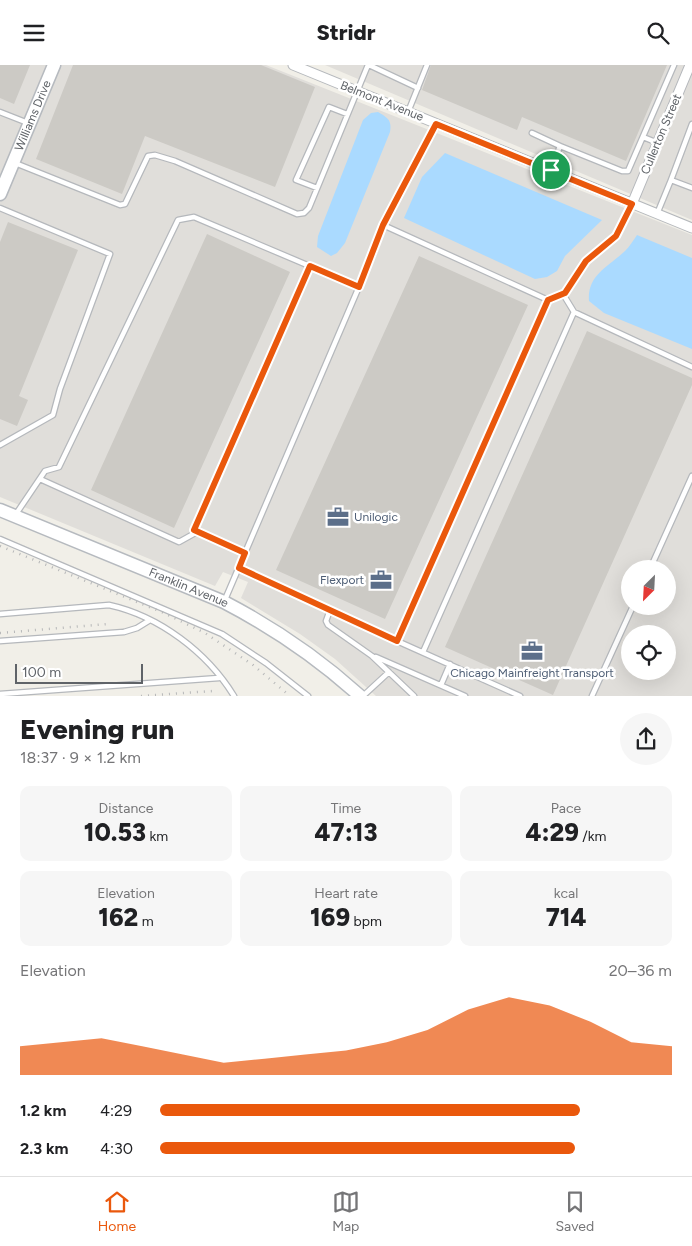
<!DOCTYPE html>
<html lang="en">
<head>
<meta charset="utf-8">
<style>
	:root { --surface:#fff; --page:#f6f6f6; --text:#202124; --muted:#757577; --line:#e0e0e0; --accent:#ea580c }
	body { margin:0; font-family:Figtree,sans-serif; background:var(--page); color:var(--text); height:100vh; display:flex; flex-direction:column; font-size:19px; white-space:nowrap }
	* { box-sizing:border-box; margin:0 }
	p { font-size:16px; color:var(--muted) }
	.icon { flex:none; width:28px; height:28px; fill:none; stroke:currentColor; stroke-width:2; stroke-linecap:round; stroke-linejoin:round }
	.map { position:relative; height:631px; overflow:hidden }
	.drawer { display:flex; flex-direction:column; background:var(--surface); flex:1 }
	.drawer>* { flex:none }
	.needle { width:32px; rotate:204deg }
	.fabs { position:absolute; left:621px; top:495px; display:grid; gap:10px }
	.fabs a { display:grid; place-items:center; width:55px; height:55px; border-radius:50%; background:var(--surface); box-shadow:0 5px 20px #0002; font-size:25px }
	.scale { position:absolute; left:15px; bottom:12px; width:128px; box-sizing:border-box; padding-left:5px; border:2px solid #5f6368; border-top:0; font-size:14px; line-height:18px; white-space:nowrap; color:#5f6368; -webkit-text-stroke:4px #fff; paint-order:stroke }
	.pin { position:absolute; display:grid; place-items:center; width:42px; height:42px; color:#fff; margin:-21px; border:2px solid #fff; border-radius:50%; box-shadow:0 1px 5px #0007 }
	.round { display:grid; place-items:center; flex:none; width:52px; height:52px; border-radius:26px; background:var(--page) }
	.head { display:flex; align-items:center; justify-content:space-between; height:85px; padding:0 20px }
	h1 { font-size:28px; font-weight:800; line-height:38px }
	.metrics { display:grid; grid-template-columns:repeat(3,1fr); gap:8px; height:85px; padding:5px 20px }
	.metrics div { display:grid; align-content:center; border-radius:10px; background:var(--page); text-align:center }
	.metrics b { font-size:25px; font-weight:800 }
	.metrics small { font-size:14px; font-weight:400 }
	.metrics p { font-size:14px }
	.chart { height:140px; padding:10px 20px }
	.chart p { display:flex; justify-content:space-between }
	.chart svg { width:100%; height:90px; margin-top:5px; fill:var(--accent); opacity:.7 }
	ul { padding:0 20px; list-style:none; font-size:16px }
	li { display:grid; grid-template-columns:80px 60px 1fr; align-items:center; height:38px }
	li i { height:12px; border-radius:6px; background:var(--accent) }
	header { display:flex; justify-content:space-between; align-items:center; height:65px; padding:0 20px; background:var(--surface); font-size:22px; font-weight:800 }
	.menu { display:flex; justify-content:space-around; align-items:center; height:70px; border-top:1px solid var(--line); background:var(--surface); font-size:14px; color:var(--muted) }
	.menu a { display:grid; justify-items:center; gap:2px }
	.menu .current { color:var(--accent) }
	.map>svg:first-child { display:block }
	.industrial { fill:#e0deda; fill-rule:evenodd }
	.water { fill:#aadaff }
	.building { fill:#cccac5 }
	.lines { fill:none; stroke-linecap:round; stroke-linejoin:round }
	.lane-casing { stroke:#b5b8bc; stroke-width:7 }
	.street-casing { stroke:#b5b8bc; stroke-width:11 }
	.secondary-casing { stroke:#b6babf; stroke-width:15 }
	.lane { stroke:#fff; stroke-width:4.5 }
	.street { stroke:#fff; stroke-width:9 }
	.secondary { stroke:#fff; stroke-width:12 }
	.rail { stroke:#b6b7b8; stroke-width:2.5; stroke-dasharray:1 6; stroke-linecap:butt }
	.route-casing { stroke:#fff; stroke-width:10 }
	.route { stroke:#ea580c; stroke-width:6 }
	.labels { text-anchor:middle; stroke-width:5; stroke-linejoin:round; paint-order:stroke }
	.street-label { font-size:12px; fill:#5f6368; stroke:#fff }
	.service-label { font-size:12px; fill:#4e5e75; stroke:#fff; text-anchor:start }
</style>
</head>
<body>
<header><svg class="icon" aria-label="menu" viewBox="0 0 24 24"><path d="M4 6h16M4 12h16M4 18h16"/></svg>Stridr<svg class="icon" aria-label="search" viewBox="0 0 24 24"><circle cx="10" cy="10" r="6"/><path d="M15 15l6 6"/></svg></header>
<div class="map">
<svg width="692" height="631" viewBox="0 0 692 631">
	<rect width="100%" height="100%" fill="#f1efe8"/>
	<path class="industrial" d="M 0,0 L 266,0 L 692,170 L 692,631 L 376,631 L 335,594 L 300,569 L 241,533 L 248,517 L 223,507 L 215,521 L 0,432 ZM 630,504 L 668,504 L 668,541 L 630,541 ZM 630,569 L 668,569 L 668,606 L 630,606 Z
		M 325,0 L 692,0 L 692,155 Z"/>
	<path class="water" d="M 378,47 C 388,53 392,55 390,67 L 345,178 L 337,188 L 331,191 L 317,182 L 318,171 L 363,55 L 371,48 Z
		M 445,88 L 602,155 L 565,191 L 557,206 L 547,212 L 535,214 L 404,153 L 422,112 Z
		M 637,170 L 692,193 L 692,284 L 604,248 L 589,236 C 587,210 608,202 625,186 C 629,182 633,176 637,170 Z"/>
	<path class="building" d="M 0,0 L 30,0 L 14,39 L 0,33 Z
		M 73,0 L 261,0 L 315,22 L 275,122 L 145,71 L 122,129 L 36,94 Z
		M 431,0 L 667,0 L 626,96 L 522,52 L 517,65 L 422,25 Z
		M 8,157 L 78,185 L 19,331 L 28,335 L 17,361 L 0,354 L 0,177 Z
		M 207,169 L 290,207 L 174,463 L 91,425 Z
		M 419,191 L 528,240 L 385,554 L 276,505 Z
		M 587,266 L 692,313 L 692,320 L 553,630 L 445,582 Z"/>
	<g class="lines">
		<g class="lane-casing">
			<path id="lane" d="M 369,0 L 418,23
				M 0,47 L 28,58
				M 408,47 L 427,0
				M 532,68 L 560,81
				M 643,72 L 658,78
				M 15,98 L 120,140 L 125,139 L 148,91 L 155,90 L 175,96 L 297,149 L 304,148 L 309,143 L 368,0
				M 551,105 L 560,81 L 622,106 L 628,106 L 674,0
				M 671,115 L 692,59
				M 317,123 L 296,115 L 329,42 L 347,49
				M 0,143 L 110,189 L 60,324 L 53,350 L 0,380
				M 657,149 L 671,115 L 692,123
				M 563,229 L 574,247 L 692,302
				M 548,235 L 565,228 L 586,196 L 616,171 L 632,139
				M 40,414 L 179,477 L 197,467
				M 16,449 L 45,406 L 59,402 L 178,155 L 194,152 L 359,222
				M 0,474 L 222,569 L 266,598 L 308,631
				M 245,488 L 194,465 L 310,201
				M 239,503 L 397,576 L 548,235 L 383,160
				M 650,504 L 692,411
				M 224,537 L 373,189 L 383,160 L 437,59
				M 330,545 L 326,556 L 328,560 L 372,591 L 414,631
				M 0,549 L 109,540 C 159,551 207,587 234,631
				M 0,576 L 124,567 L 137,563 L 150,555
				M 397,576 L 520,631
				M 423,587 L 574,247
				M 376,592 L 465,631
				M 441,620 L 450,599
				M 0,629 L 219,613
				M 363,631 L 389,607
				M 592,631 L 633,541"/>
		</g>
		<g class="street-casing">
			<path id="street" d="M 293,0 L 692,163
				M 632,139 L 690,0"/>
		</g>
		<g class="secondary-casing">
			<g id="secondary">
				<path id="s1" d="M 0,129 L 54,0"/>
				<path id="s2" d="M 0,445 L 224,537 C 274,563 319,594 360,631"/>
			</g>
		</g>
		<use href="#lane" class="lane"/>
		<use href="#street" class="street"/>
		<use href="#secondary" class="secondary"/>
		<path class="rail" d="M 0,481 L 164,548 L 205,568 L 253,600 L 290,631
			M 0,568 L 108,559
			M 141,631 L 213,626"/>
	</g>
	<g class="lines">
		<g class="route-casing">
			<path id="route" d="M 436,59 L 632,139 L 616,171 L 586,196 L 565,228 L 548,235 L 397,576 L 239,503 L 245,488 L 194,465 L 310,201 L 359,222 L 383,160 Z"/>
		</g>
		<use href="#route" class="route"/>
	</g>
	<defs>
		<g id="office-bare" transform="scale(1.725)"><path d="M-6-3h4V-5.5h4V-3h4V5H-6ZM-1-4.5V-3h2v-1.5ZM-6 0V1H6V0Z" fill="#5c6f8a" stroke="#fff" stroke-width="2.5" paint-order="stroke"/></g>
	</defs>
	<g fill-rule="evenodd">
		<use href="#office-bare" x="338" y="452"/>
		<use href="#office-bare" x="381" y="515"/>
		<use href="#office-bare" x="532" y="586"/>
	</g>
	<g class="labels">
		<g class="street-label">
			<text transform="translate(382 36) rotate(22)" y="4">Belmont Avenue</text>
			<text dy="4" stroke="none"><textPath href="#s1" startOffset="85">Williams Drive</textPath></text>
			<text transform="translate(661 69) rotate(-67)" y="4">Cullerton Street</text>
			<text dy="4" stroke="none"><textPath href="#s2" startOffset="204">Franklin Avenue</textPath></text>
		</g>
		<g class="service-label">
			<text x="354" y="456">Unilogic</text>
			<text x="364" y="519" text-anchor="end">Flexport</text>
			<text x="532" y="612" text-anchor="middle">Chicago Mainfreight Transport</text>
		</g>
	</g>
</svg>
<div class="fabs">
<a><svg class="needle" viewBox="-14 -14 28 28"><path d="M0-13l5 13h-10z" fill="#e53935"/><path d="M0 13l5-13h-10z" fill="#757577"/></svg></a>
<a><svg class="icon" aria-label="locate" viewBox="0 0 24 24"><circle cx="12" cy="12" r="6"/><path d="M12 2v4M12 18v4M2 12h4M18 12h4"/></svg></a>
</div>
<div class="scale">100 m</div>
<div class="pin" style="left:551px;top:105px;background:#1e9e55"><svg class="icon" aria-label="arrive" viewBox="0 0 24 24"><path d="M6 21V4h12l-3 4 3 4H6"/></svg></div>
</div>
<section class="drawer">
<div class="head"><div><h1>Evening run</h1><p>18:37 · 9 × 1.2 km</p></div><a class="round"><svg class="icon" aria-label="share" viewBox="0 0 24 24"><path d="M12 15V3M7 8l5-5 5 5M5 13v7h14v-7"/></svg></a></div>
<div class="metrics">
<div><p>Distance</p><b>10.53<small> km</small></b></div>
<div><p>Time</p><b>47:13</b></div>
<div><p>Pace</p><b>4:29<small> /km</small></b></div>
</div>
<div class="metrics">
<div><p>Elevation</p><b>162<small> m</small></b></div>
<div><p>Heart rate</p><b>169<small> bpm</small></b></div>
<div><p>kcal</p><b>714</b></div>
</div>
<div class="chart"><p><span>Elevation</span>20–36 m</p>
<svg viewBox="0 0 160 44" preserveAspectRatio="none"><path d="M0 44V30L10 28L20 26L30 30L40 34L50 38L60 36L70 34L80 32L90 28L100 22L110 12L120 6L130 10L140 18L150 28L160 30V44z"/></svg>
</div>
<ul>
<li><b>1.2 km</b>4:29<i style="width:82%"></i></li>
<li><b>2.3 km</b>4:30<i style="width:81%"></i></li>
</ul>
</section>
<nav class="menu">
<a class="current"><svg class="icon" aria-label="home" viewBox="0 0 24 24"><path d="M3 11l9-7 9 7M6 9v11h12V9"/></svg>Home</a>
<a><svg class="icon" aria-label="map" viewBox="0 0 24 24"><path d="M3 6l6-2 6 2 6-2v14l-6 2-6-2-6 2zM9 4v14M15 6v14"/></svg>Map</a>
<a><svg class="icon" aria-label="saved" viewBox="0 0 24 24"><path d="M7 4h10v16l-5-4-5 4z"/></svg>Saved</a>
</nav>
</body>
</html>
